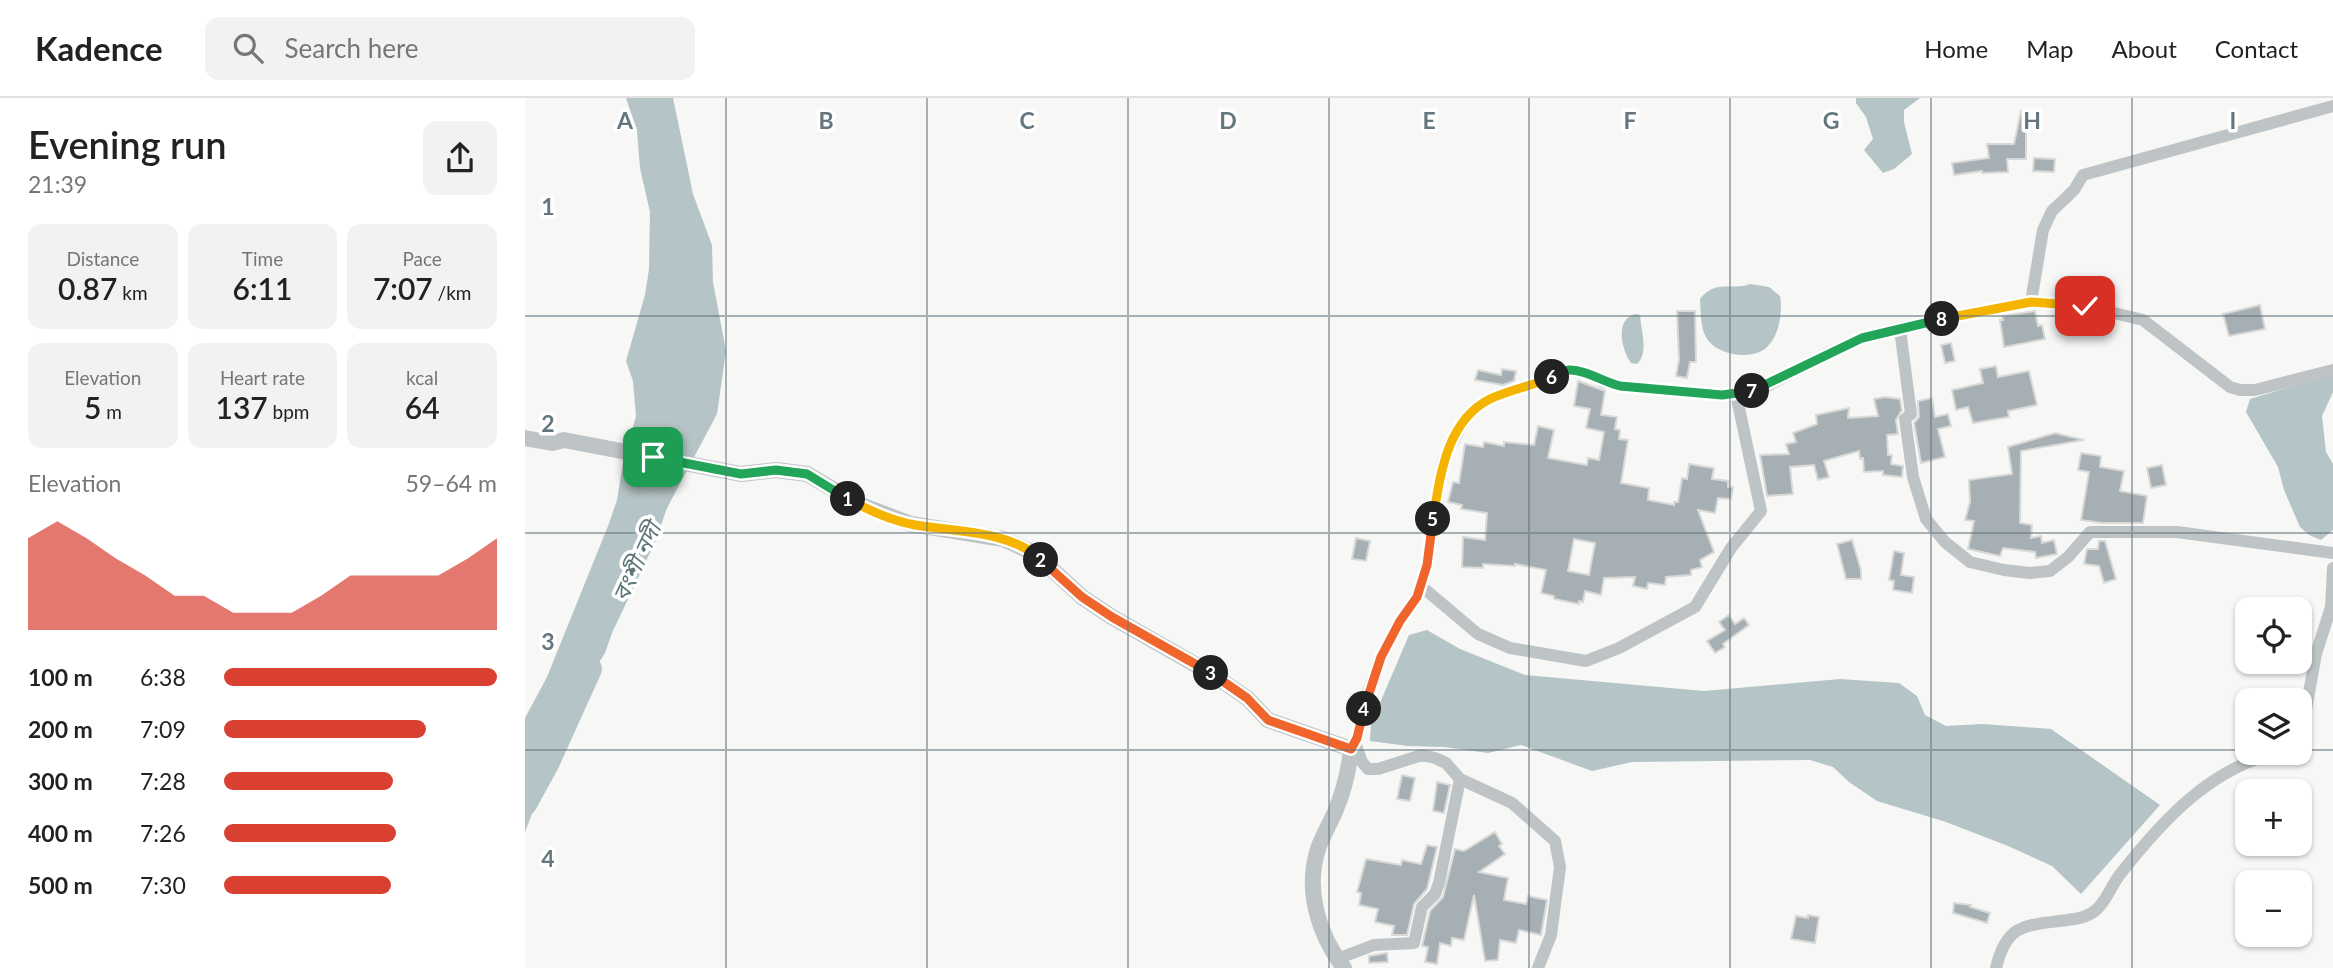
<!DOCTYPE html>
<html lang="en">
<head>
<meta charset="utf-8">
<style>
	:root { --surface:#fff; --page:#f2f2f2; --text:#222; --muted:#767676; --line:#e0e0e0; --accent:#d94032 }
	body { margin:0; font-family:Lato,"Noto Sans Bengali",sans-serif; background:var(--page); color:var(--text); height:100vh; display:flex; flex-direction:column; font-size:26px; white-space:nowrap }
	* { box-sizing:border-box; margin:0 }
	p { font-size:23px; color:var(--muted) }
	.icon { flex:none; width:38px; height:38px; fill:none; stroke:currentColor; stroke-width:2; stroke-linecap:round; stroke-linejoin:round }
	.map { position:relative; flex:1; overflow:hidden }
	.sheet { display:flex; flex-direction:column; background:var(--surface); width:525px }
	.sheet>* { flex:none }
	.buttons { position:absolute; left:1710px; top:499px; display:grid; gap:14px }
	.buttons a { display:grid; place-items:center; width:77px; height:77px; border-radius:14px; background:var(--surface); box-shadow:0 2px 5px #0004; font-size:35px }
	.pin { position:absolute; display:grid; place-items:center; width:60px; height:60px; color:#fff; margin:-30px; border-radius:14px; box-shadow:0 4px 10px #0006 }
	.km { position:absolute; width:35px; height:35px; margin:-18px; border-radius:50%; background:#222; color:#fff; font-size:19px; line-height:35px; text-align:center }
	.round { display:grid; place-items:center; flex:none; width:74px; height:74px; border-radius:14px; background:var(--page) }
	.headline { display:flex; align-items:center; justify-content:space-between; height:119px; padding:0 28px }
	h1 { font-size:38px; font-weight:600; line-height:52px }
	.figures { display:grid; grid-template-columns:repeat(3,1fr); gap:10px; height:119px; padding:7px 28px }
	.figures div { display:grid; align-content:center; border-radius:14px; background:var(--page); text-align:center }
	.figures b { font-size:30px; font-weight:600 }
	.figures small { font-size:19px; font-weight:400 }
	.figures p { font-size:19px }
	.chart { height:196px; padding:14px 28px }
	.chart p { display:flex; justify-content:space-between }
	.chart svg { width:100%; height:126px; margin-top:7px; fill:var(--accent); opacity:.7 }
	ul { padding:0 28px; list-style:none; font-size:23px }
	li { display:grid; grid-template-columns:112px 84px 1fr; align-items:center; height:52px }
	li i { height:18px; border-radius:9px; background:var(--accent) }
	header { display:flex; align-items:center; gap:42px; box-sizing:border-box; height:98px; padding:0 35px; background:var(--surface); border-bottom:2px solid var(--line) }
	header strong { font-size:33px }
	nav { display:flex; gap:38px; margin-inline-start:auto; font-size:24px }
	.search { width:490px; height:63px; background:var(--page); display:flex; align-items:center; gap:18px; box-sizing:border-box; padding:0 24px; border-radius:14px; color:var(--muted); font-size:26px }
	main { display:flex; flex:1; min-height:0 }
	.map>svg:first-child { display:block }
	.water { fill:#b5c4c6 }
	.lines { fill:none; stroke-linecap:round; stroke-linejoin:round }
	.river { stroke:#b5c4c6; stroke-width:24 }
	.building { fill:#a6b0b4; stroke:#d9d9d7; stroke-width:2; fill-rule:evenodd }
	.minor { stroke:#bec4c6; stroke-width:12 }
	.tertiary { stroke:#bec4c6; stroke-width:16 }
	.split-1-casing { stroke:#fff; stroke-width:14 }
	.split-2-casing { stroke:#fff; stroke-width:14 }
	.split-3-casing { stroke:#fff; stroke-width:14 }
	.split-4-casing { stroke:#fff; stroke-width:14 }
	.split-5-casing { stroke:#fff; stroke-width:14 }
	.split-6-casing { stroke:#fff; stroke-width:14 }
	.split-7-casing { stroke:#fff; stroke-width:14 }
	.split-8-casing { stroke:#fff; stroke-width:14 }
	.split-9-casing { stroke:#fff; stroke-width:14 }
	.split-1 { stroke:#22a559; stroke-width:9 }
	.split-2 { stroke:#f5b400; stroke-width:9 }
	.split-3 { stroke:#f0652b; stroke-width:9 }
	.split-4 { stroke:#f0652b; stroke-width:9 }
	.split-5 { stroke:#f0652b; stroke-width:9 }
	.split-6 { stroke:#f5b400; stroke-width:9 }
	.split-7 { stroke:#22a559; stroke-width:9 }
	.split-8 { stroke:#22a559; stroke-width:9 }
	.split-9 { stroke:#f5b400; stroke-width:9 }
	.grid { fill:none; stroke:#64777e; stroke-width:2; stroke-opacity:0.55 }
	.labels { text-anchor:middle; stroke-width:7; stroke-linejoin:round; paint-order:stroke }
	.water-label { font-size:23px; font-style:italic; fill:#5e7678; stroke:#fff }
	.grid-label { font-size:23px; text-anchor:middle; font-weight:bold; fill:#64777e; stroke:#fff; stroke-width:7; stroke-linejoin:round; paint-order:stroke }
</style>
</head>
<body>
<header>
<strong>Kadence</strong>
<div class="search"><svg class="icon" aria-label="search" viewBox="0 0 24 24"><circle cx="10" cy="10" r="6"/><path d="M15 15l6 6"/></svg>Search here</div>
<nav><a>Home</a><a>Map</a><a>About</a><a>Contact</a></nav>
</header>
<main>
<section class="sheet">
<div class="headline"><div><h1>Evening run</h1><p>21:39</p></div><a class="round"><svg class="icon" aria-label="share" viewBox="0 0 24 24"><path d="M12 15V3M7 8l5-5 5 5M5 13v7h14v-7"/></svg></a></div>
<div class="figures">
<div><p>Distance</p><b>0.87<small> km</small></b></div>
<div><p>Time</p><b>6:11</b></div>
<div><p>Pace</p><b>7:07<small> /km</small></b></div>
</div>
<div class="figures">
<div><p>Elevation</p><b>5<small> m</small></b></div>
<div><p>Heart rate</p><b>137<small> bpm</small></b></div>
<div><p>kcal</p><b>64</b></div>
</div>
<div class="chart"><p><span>Elevation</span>59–64 m</p>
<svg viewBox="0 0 160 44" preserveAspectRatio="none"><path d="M0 44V12L10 6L20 12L30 19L40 25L50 32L60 32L70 38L80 38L90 38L100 32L110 25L120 25L130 25L140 25L150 19L160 12V44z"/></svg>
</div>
<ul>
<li><b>100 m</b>6:38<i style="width:100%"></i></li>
<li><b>200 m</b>7:09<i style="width:74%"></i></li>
<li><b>300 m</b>7:28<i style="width:62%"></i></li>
<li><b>400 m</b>7:26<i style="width:63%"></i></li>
<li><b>500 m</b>7:30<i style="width:61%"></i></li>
</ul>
</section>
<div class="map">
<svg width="1808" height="870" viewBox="0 0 1808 870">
	<rect width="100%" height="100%" fill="#f7f7f5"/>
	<path class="water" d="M 101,0 L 148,0 L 168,96 L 187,147 L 188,184 L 201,253 L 192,316 L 142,410 L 131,442 L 87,535 L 80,555 L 49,604 L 32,640 L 25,668 L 0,734 L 0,620 L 22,579 L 83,428 L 92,402 L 98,365 L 111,318 L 108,283 L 101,263 L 120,197 L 124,171 L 125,114 L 115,70 L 112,33 Z
		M 1331,0 L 1395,0 L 1379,12 L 1379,24 L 1387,56 L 1369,71 L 1358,75 L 1339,52 L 1348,41 L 1341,19 L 1331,5 Z
		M 1225,186 L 1244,189 L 1255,198 C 1258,214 1254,239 1241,250 C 1226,263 1190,257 1181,239 C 1175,229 1176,212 1175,201 C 1191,181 1206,193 1225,186 Z
		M 1110,216 L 1115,217 C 1116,232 1124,255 1112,266 L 1106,265 C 1097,253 1089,222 1110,216 Z
		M 1808,276 L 1808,294 L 1797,318 L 1801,354 L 1808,366 L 1808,432 L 1796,442 L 1784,437 L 1775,429 L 1759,392 L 1753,369 L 1721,314 L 1725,301 Z
		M 902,532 L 935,551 L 1000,577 L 1179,593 L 1315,581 L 1374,585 L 1392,598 L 1400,617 L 1421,628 L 1457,626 L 1526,631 L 1635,707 L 1556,796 L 1527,768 L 1483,748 L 1421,724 L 1352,703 L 1324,684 L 1308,669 L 1285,662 L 1107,664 L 1067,673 L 996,647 L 963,655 L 919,649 L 883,648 L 845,643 L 846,626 L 884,537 Z"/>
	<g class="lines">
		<path class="river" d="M 0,706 L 22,666 L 65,571"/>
	</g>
	<path class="building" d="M 1496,13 L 1501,14 L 1501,61 L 1482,61 L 1483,74 L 1457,75 L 1457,73 L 1429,77 L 1427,65 L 1464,60 L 1462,46 L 1489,46 Z
		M 1509,60 L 1530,61 L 1529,74 L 1508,73 Z
		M 1735,207 L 1740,231 L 1704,238 L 1698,216 Z
		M 1152,213 L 1170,213 L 1171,264 L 1165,264 L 1162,280 L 1151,278 L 1154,262 Z
		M 1510,213 L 1513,228 L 1517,227 L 1520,241 L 1479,249 L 1475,222 L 1478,222 L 1477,218 Z
		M 1540,215 L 1553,216 L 1556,229 L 1543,232 Z
		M 1426,245 L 1430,263 L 1420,265 L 1416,247 Z
		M 1471,268 L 1473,279 L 1504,273 L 1512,307 L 1483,313 L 1484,319 L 1448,325 L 1443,309 L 1431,312 L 1427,292 L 1458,285 L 1455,271 Z
		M 977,271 L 991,273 L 989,283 L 978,287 L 950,282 L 953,272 L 976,277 Z
		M 1053,283 L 1080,293 L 1076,317 L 1092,319 L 1090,331 L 1095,332 L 1094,341 L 1103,342 L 1096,385 L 1124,390 L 1123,402 L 1149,407 L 1149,404 L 1153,404 L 1157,380 L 1162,381 L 1164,366 L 1189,370 L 1187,381 L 1203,383 L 1203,389 L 1208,389 L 1206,401 L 1193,400 L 1190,415 L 1173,412 L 1189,454 L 1175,462 L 1177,469 L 1166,472 L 1166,477 L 1141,479 L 1140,487 L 1123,485 L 1122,491 L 1108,488 L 1110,479 L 1079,480 L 1076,497 L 1060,493 L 1058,504 L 1054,503 L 1054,506 L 1029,501 L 1029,498 L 1016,495 L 1021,472 L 990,466 L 990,468 L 958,466 L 958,470 L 937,469 L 938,439 L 960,442 L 962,415 L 936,411 L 937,407 L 923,404 L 928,384 L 934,385 L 940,346 L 958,349 L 959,344 L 979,348 L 979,344 L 1009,347 L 1013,328 L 1029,332 L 1023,360 L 1062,367 L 1063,360 L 1074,362 L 1079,334 L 1061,330 L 1065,311 L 1049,308 ZM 1049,441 L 1070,445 L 1064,477 L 1043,473 Z
		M 1360,299 L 1375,301 L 1377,312 L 1371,322 L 1373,336 L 1362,337 L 1363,357 L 1367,357 L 1366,366 L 1378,368 L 1377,379 L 1358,377 L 1358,373 L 1339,374 L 1338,360 L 1335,361 L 1334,353 L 1299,363 L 1304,379 L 1293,382 L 1289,367 L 1265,369 L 1268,396 L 1242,398 L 1235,357 L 1264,356 L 1261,346 L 1271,344 L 1268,335 L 1292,326 L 1291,317 L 1324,310 L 1323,320 L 1353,318 L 1349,301 Z
		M 1407,300 L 1410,319 L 1423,316 L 1426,328 L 1413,331 L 1420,359 L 1396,365 L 1389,325 L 1394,319 L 1393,303 Z
		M 1530,335 L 1559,342 L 1496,353 L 1495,425 L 1507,427 L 1506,440 L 1516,438 L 1517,445 L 1529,442 L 1532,456 L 1511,460 L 1510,454 L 1478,450 L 1475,458 L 1443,451 L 1449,423 L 1440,422 L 1445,404 L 1444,382 L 1487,376 L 1483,349 Z
		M 1556,355 L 1576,358 L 1575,369 L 1599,373 L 1595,393 L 1622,398 L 1618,425 L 1577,425 L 1556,422 L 1564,374 L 1553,372 Z
		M 1637,367 L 1641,387 L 1626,390 L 1622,370 Z
		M 831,440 L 845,443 L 841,463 L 827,461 Z
		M 1327,442 L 1336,472 L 1336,481 L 1321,481 L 1312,446 Z
		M 1574,443 L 1580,443 L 1591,481 L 1579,485 L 1574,468 L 1559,466 L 1562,451 L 1573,451 Z
		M 1369,453 L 1379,455 L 1376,477 L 1389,479 L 1387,495 L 1368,492 L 1369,483 L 1364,482 Z
		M 1204,517 L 1210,526 L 1219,520 L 1224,527 L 1198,546 L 1200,549 L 1190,555 L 1182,543 L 1200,532 L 1194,524 Z
		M 877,677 L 890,680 L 885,703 L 872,701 Z
		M 912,684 L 925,687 L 919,715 L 908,713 Z
		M 970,734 L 977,746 L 974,748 L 980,756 L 954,774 L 983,780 L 979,802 L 1001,806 L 1003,798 L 1022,802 L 1016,837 L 994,832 L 991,845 L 975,842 L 973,862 L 960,863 L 949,797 L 939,842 L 927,840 L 926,848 L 915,845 L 912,866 L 900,864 L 903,849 L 897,848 L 905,813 L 918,799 L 930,751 L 939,753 Z
		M 902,747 L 912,749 L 902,791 L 889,806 L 882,837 L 867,837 L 869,828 L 850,824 L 853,811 L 834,807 L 836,795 L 832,794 L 841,761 L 876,767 L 877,762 L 896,766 Z
		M 1429,805 L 1446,807 L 1445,809 L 1465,815 L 1462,825 L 1428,815 Z
		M 1283,817 L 1294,819 L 1290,845 L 1266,841 L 1271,818 L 1283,820 Z
		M 862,855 L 863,864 L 844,865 L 844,858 Z"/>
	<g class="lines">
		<path class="minor" d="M 1506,204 L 1518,132 L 1527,113 L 1549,92 L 1558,77 L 1808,8
			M 1375,231 L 1386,316 L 1380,321 L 1388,379 L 1401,421 L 1420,444 L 1445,464 L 1479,472 L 1505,475 L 1525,473 L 1543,459 L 1565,434 L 1652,434 L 1808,455
			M 896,488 L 953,536 L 985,550 L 1061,563 L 1094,550 L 1170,509 L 1206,450 L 1236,413 L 1211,296
			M 830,645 L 837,664 L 843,671 L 853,671 L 897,657 L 910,660 L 921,665 L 935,681 L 987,705 L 1030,743 L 1035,769 L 1026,837 L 1013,870
			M 1774,650 L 1791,556 L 1806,509 L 1808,470
			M 826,651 L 832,640 L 841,599 L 856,559 L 875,523 L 893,499 L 902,467 L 918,363 L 935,330 L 947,313 L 965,301 L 1044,272 L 1065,276 L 1078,284 L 1095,288 L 1197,297 L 1224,294 L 1244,287 L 1301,256 L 1337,240 L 1455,213 L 1506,204 L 1560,208 L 1618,222 L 1705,289 L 1715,292 L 1730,292 L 1808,272
			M 812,861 L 849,847 L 889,845 L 897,809 L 910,796 L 914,785 L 935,681
			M 1471,870 C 1482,824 1501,828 1542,822 C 1553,821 1564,819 1572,811 C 1582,802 1587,786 1596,775 C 1638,722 1686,669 1755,654"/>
		<path class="tertiary" d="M 0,340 L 27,345 L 39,342 L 216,376 L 251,372 L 282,376 L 333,406 L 386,426 L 478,441 L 509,455 L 557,499 L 587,519 L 687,576 L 722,600 L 743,622 L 826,651 C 824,671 818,695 810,714 C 805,725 799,736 794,748 C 779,790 793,836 819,870"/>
	</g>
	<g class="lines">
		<g class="split-1-casing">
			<path id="split-1" d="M 128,359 L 216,376 L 251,372 L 282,376 L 323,401"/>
		</g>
		<g class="split-2-casing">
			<path id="split-2" d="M 323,401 C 343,412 368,423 390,427 C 431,434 485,432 516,462"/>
		</g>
		<g class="split-3-casing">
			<path id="split-3" d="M 516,462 L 557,499 L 587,519 L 686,575"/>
		</g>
		<g class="split-4-casing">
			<path id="split-4" d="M 686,575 L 722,600 L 743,622 L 826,651 L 832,640 L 839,611"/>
		</g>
		<g class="split-5-casing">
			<path id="split-5" d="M 839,611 L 856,559 L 875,523 L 892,499 L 902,467 L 908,421"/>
		</g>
		<g class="split-6-casing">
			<path id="split-6" d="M 908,421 C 915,379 921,323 965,301 C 984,292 1007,288 1027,279"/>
		</g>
		<g class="split-7-casing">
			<path id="split-7" d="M 1027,279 C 1032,278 1039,273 1044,272 C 1059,271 1079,284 1095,288 L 1197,297 L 1227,293"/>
		</g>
		<g class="split-8-casing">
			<path id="split-8" d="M 1227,293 L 1337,240 L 1417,221"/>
		</g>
		<g class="split-9-casing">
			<path id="split-9" d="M 1417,221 L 1506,204 L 1560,208"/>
		</g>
		<use href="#split-1" class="split-1"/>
		<use href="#split-2" class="split-2"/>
		<use href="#split-3" class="split-3"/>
		<use href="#split-4" class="split-4"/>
		<use href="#split-5" class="split-5"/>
		<use href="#split-6" class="split-6"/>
		<use href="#split-7" class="split-7"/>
		<use href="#split-8" class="split-8"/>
		<use href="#split-9" class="split-9"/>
	</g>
	<path class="grid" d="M 201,0 L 201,870M 402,0 L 402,870M 603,0 L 603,870M 804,0 L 804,870M 1004,0 L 1004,870M 1205,0 L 1205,870M 1406,0 L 1406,870M 1607,0 L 1607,870M 0,218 L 1808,218M 0,435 L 1808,435M 0,652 L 1722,652M 1774,652 L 1808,652"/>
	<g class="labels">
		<g class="water-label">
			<text transform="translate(112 464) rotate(-65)" y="8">বংশী নদী</text>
		</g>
	</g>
	<g class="grid-label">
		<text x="100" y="31">A</text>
		<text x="301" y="31">B</text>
		<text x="502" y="31">C</text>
		<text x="703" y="31">D</text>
		<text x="904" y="31">E</text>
		<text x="1105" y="31">F</text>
		<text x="1306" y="31">G</text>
		<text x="1507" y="31">H</text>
		<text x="1708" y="31">I</text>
		<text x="23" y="117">1</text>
		<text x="23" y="334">2</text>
		<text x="23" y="552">3</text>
		<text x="23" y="769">4</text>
	</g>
</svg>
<div class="buttons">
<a><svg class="icon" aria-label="locate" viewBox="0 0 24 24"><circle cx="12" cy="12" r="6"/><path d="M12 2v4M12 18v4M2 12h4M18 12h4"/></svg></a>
<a><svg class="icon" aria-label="layers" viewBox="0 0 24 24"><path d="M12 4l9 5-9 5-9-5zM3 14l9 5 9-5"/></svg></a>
<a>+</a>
<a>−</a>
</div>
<div class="pin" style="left:128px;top:359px;background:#1e9e55"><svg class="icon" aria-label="arrive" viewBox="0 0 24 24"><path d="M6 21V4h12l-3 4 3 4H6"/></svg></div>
<div class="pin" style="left:1560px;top:208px;background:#d93025"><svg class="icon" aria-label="check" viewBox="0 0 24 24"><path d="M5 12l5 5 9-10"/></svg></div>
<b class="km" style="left:323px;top:401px">1</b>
<b class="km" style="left:516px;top:462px">2</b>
<b class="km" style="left:686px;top:575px">3</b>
<b class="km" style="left:839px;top:611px">4</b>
<b class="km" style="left:908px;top:421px">5</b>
<b class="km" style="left:1027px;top:279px">6</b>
<b class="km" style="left:1227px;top:293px">7</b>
<b class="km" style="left:1417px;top:221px">8</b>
</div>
</main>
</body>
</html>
